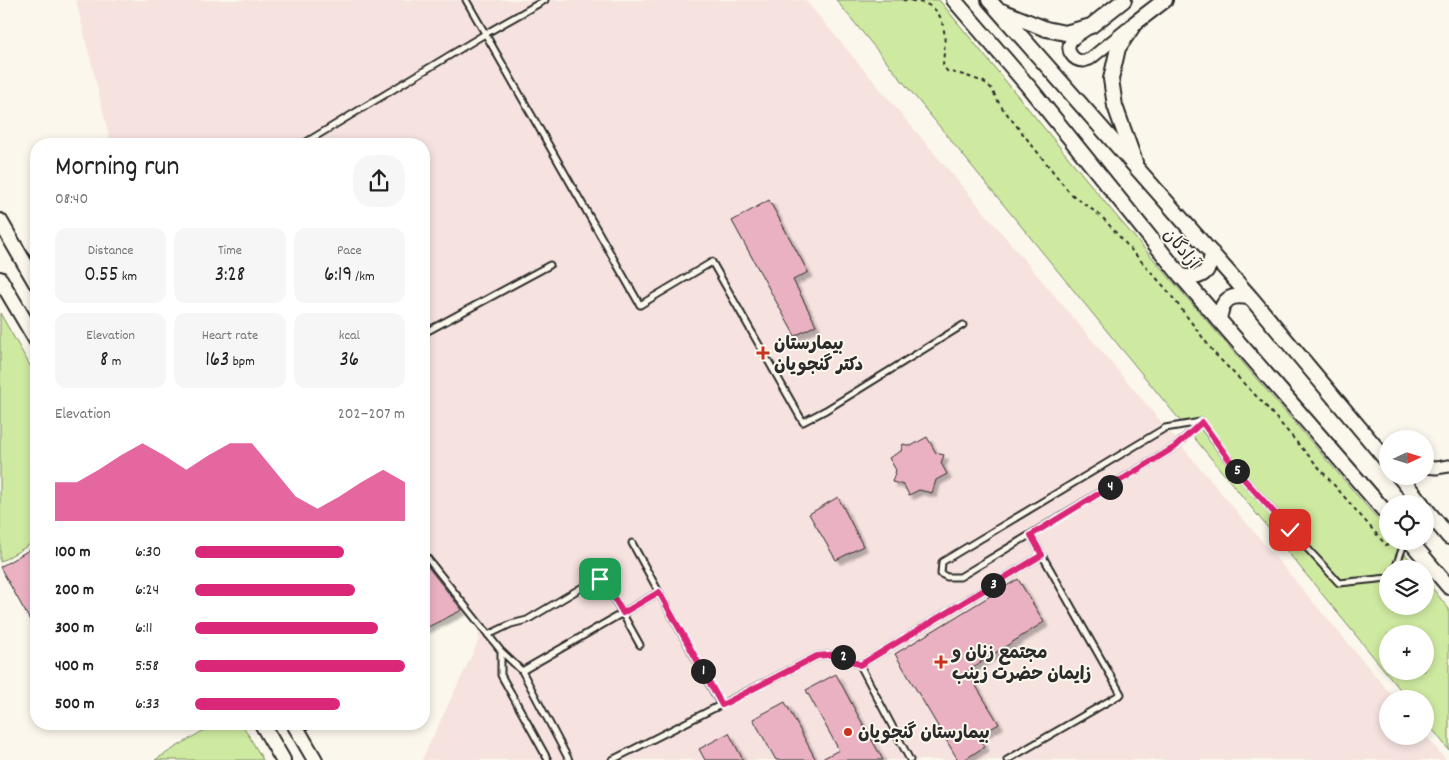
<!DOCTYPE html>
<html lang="en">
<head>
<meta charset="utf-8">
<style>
	:root { --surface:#fff; --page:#f6f6f6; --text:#222; --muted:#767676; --accent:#db2777 }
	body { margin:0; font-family:Dekko,"Playpen Sans Arabic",sans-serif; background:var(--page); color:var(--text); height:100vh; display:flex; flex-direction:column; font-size:19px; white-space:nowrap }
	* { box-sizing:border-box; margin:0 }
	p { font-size:16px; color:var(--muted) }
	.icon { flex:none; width:28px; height:28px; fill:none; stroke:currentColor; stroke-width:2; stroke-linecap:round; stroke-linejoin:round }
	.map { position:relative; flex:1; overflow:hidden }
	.side { position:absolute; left:30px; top:138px; width:400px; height:592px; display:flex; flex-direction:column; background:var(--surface); border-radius:20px; box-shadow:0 2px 8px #0003 }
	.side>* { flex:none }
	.needle { width:32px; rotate:86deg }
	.buttons { position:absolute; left:1379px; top:430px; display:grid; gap:10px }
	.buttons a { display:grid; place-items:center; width:55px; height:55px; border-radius:50%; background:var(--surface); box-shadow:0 2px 8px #0003; font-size:25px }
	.pin { position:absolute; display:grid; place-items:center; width:42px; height:42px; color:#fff; margin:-21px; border-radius:10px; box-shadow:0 2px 8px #0006 }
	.km { position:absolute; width:25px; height:25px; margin:-12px; border-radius:50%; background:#222; color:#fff; font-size:14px; line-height:25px; text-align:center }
	.round { display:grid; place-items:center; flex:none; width:52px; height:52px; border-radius:20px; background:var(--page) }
	.head { display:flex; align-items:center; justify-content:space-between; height:85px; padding:0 25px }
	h1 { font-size:28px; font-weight:600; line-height:38px }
	.metrics { display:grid; grid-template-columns:repeat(3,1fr); gap:8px; height:85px; padding:5px 25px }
	.metrics div { display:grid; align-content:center; border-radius:12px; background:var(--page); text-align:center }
	.metrics b { font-size:21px; font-weight:600 }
	.metrics small { font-size:14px; font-weight:400 }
	.metrics p { font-size:14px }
	.chart { height:140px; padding:10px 25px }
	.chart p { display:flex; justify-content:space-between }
	.chart svg { width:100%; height:90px; margin-top:5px; fill:var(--accent); opacity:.7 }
	ul { padding:0 25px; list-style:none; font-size:16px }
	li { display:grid; grid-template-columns:80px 60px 1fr; align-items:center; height:38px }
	li i { height:12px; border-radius:6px; background:var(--accent) }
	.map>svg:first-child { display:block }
	.built { fill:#f6e2df }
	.green { fill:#cee9a0; stroke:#7c8a66; fill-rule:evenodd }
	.building { fill:#eab1c2; stroke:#2b2b2b; filter:url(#shadow) }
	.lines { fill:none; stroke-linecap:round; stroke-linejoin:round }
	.service-casing { stroke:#2b2b2b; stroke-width:9 }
	.tertiary-casing { stroke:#2b2b2b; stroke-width:15 }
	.secondary-casing { stroke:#2b2b2b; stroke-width:18 }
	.path { stroke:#2b2b2b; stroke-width:2; stroke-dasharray:4 4; stroke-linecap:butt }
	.service { stroke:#fbf7ec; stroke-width:5 }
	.tertiary { stroke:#fbf7ec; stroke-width:11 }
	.secondary { stroke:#fbf7ec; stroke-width:14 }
	.route-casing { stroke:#fff; stroke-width:10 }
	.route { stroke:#db2777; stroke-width:6 }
	.poi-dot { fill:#c8321e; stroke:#fbf7ec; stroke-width:2 }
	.labels { text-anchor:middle; stroke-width:4; stroke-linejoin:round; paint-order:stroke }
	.street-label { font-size:18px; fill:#2b2b2b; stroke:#fbf7ec }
	.poi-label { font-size:18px; font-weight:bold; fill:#2b2b2b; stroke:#fbf7ec; text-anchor:start }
</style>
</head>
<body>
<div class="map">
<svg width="1449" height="760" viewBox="0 0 1449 760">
	<defs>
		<filter id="shadow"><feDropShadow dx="4.5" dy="4.5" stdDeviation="1" flood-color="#0004"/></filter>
	</defs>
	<rect width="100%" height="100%" fill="#fbf7ec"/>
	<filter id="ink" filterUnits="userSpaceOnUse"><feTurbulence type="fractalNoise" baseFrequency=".02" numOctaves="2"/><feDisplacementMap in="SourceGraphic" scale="10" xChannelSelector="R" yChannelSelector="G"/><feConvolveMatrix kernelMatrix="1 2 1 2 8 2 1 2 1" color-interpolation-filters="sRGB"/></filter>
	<g filter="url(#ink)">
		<path class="built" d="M 76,0 L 805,0 L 1395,699 L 1388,699 L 1388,736 L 1425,736 L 1425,735 L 1446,760 L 422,760 L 479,640 L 478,629 L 424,562 L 424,144 L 111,144 Z"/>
		<path class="green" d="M 836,0 L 939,0 L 1118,218 L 1382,524 L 1387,531 L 1388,541 L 1395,541 L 1417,569 L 1388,569 L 1388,606 L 1425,606 L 1425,579 L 1449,609 L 1449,750 L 1425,720 L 1425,699 L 1408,699 ZM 1388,634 L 1425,634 L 1425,671 L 1388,671 Z
			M 0,313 L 36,376 L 36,541 L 0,562 Z
			M 214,724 L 242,724 L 263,760 L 155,760 Z"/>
		<path class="building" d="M 769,200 L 808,272 L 793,280 L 816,325 L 795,336 L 732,221 Z
			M 927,437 L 936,453 L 944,455 L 941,463 L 947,474 L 936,480 L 932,493 L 919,490 L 909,495 L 904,485 L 892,482 L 896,470 L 889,458 L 901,451 L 903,444 L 911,446 Z
			M 838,497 L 863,546 L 836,560 L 809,514 Z
			M 36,546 L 36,631 L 0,567 Z
			M 424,562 L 462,610 L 424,629 Z
			M 1018,579 L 1044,622 L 967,671 L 999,724 L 980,735 L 984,747 L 964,760 L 958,760 L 895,654 Z
			M 836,674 L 855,710 L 883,760 L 820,760 L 839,750 L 806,690 Z
			M 785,702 L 816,760 L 776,760 L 753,719 Z
			M 729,733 L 743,760 L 705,760 L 699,749 Z"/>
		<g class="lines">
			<g class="service-casing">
				<path id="service" d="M 466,0 L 640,305 L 712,262 L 803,422 L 826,410 L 963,325
					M 303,144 L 485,34 L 545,0
					M 424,333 L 550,265
					M 1201,422 L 1175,447 L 960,577 L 947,577 L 941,574 L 942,562 L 1165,428 Z
					M 1201,422 L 1241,476 L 1339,583 L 1388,578
					M 632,543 L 721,705
					M 424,554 L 501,651 L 522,671 L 569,760
					M 1395,569 L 1405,541
					M 488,635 L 511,624 L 527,620 L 591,582 L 600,579 L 605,582 L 640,645
					M 501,651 L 501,675 L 548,760
					M 860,665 L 1042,555 L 1031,535
					M 522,671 L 659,592
					M 612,760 L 817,656 L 837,654 L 860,665 L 910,760
					M 1007,760 L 1121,694 L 1042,555"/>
			</g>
			<g class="tertiary-casing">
				<path id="tertiary" d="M 1087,29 C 1083,32 1075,36 1071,41 C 1065,50 1073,61 1083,61 C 1083,61 1090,59 1090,59 L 1127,29
					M 1425,467 L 1436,468 L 1449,466"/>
			</g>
			<g class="secondary-casing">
				<path id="secondary" d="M 954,0 L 1028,86 L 1181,276 L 1388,515
					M 989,0 L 1251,298 L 1388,462
					M 999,10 L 1046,29 L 1065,33 L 1091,26 L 1124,0
					M 1135,162 L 1115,106 L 1111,79 L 1118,48 L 1135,23 L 1165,0
					M 0,221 L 36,283
					M 1181,276 C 1201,280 1210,273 1212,253
					M 0,279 L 36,340
					M 1219,320 C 1222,299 1230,293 1251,298
					M 1399,476 L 1422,504
					M 1425,508 L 1449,537
					M 1410,541 L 1449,587
					M 262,724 L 283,760
					M 294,724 L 315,760"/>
			</g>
			<path class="path" d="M 903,0 C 910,1 919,1 926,4 C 949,13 945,44 943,63 L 944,67 L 947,71 L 964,75 L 984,82 L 991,88 L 1000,105 L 1070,193 L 1102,217 L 1167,290 L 1215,354 L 1263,403 L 1386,545 L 1395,541"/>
			<use href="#service" class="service"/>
			<use href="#tertiary" class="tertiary"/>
			<use href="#secondary" class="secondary"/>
		</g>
	</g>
	<g class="lines" filter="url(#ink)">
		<g class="route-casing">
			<path id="route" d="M 600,579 L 605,582 L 623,613 L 659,592 L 722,705 L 817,656 L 838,654 L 860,665 L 1042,555 L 1031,535 L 1175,447 L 1202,422 L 1241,476 L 1290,530"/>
		</g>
		<use href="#route" class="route"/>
	</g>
	<g class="poi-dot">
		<path d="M760.5 345.5h5v5h5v5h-5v5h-5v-5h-5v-5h5z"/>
		<path d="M938.5 654.5h5v5h5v5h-5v5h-5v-5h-5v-5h5z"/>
		<circle cx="848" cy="732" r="5"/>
	</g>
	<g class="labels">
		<g class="street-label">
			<text transform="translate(1182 248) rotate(51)" y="6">آزادگان</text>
		</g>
		<g class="poi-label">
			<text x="774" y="349">بیمارستان<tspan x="774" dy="21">دکتر گنجویان</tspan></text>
			<text x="952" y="658">مجتمع زنان و<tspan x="952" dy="21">زایمان حضرت زینب</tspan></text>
			<text x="858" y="738">بیمارستان گنجویان</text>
		</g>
	</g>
</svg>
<div class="buttons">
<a><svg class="needle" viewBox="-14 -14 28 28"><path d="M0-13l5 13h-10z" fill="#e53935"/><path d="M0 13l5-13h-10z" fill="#767676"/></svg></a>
<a><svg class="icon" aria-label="locate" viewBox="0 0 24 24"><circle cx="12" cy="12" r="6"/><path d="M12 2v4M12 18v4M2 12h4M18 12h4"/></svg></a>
<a><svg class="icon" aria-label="layers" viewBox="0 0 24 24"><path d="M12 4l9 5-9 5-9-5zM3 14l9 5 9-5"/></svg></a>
<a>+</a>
<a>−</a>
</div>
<div class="pin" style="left:600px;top:579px;background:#1e9e55"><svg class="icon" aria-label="arrive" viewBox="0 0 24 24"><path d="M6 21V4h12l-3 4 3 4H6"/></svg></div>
<div class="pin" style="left:1290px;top:530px;background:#d93025"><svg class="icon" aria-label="check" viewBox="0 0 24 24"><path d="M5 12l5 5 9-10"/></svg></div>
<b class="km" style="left:703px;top:671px">1</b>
<b class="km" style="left:843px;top:657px">2</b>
<b class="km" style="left:993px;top:585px">3</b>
<b class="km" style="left:1110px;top:487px">4</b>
<b class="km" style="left:1237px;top:471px">5</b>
<section class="side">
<div class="head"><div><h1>Morning run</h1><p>08:40</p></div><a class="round"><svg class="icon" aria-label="share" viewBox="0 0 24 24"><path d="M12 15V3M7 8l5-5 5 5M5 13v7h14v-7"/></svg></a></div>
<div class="metrics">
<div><p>Distance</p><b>0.55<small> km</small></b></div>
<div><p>Time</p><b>3:28</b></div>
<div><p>Pace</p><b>6:19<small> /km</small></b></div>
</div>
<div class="metrics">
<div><p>Elevation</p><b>8<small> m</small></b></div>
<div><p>Heart rate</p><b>163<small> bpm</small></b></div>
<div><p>kcal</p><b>36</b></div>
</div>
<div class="chart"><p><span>Elevation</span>202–207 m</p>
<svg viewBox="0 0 160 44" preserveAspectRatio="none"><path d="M0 44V25L10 25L20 19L30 12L40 6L50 12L60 19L70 12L80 6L90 6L100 19L110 32L120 38L130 32L140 25L150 19L160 25V44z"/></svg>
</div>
<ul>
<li><b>100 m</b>6:30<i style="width:71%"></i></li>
<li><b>200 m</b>6:24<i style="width:76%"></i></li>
<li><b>300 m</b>6:11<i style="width:87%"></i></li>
<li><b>400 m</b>5:58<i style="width:100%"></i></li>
<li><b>500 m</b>6:33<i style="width:69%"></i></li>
</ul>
</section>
</div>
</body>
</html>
